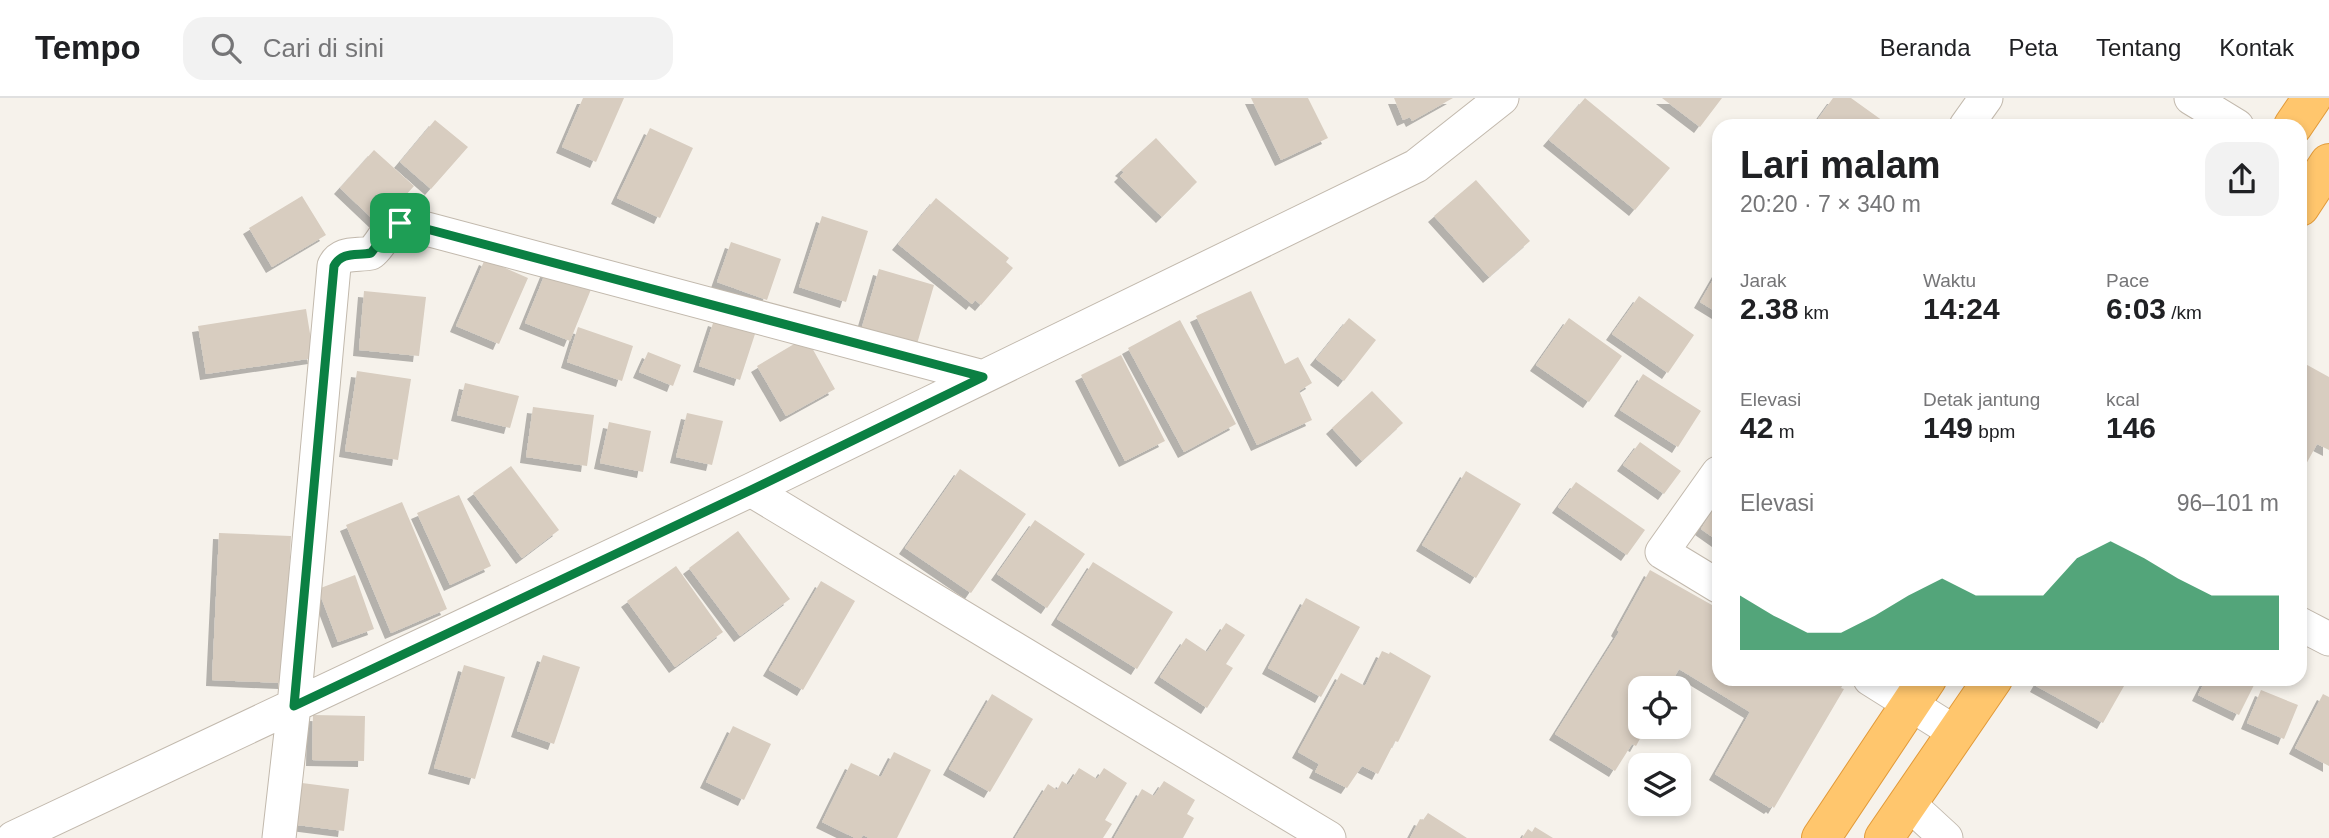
<!DOCTYPE html>
<html lang="id">
<head>
<meta charset="utf-8">
<style>
	:root { --surface:#fff; --page:#f2f2f2; --text:#202124; --muted:#757577; --line:#e0e0e0; --accent:#0b8043 }
	body { margin:0; font-family:Arial,sans-serif; background:var(--page); color:var(--text); height:100vh; display:flex; flex-direction:column; font-size:26px; white-space:nowrap }
	* { box-sizing:border-box; margin:0 }
	p { font-size:23px; color:var(--muted) }
	.icon { flex:none; width:38px; height:38px; fill:none; stroke:currentColor; stroke-width:2; stroke-linecap:round; stroke-linejoin:round }
	.map { position:relative; flex:1; overflow:hidden }
	.drawer { position:absolute; left:1712px; top:21px; width:595px; height:567px; display:flex; flex-direction:column; background:var(--surface); border-radius:21px; box-shadow:0 4px 10px #0003 }
	.drawer>* { flex:none }
	.tools { position:absolute; left:1628px; top:578px; display:grid; gap:14px }
	.tools a { display:grid; place-items:center; width:63px; height:63px; border-radius:14px; background:var(--surface); box-shadow:0 4px 10px #0003; font-size:35px }
	.pin { position:absolute; display:grid; place-items:center; width:60px; height:60px; color:#fff; margin:-30px; border-radius:14px; box-shadow:0 4px 10px #0006 }
	.round { display:grid; place-items:center; flex:none; width:74px; height:74px; border-radius:21px; background:var(--page) }
	.summary { display:flex; align-items:center; justify-content:space-between; height:119px; padding:0 28px }
	h1 { font-size:38px; font-weight:700; line-height:52px }
	.figures { display:grid; grid-template-columns:repeat(3,1fr); gap:10px; height:119px; padding:7px 28px }
	.figures div { display:grid; align-content:center }
	.figures b { font-size:30px; font-weight:700 }
	.figures small { font-size:19px; font-weight:400 }
	.figures p { font-size:19px }
	.chart { height:196px; padding:14px 28px }
	.chart p { display:flex; justify-content:space-between }
	.chart svg { width:100%; height:126px; margin-top:7px; fill:var(--accent); opacity:.7 }
	header { display:flex; align-items:center; gap:42px; box-sizing:border-box; height:98px; padding:0 35px; background:var(--surface); border-bottom:2px solid var(--line) }
	header strong { font-size:33px }
	nav { display:flex; gap:38px; margin-inline-start:auto; font-size:24px }
	.search { width:490px; height:63px; background:var(--page); display:flex; align-items:center; gap:18px; box-sizing:border-box; padding:0 24px; border-radius:21px; color:var(--muted); font-size:26px }
	.map>svg:first-child { display:block }
	.building { fill:#d8cdc0; filter:url(#shadow) }
	.lines { fill:none; stroke-linecap:round; stroke-linejoin:round }
	.street-casing { stroke:#c2b9ad; stroke-width:35 }
	.highway-casing { stroke:#e29a39; stroke-width:40 }
	.street { stroke:#fff; stroke-width:33 }
	.highway { stroke:#ffc66d; stroke-width:38 }
	.route-casing { stroke:#fff; stroke-width:14 }
	.route { stroke:#0b8043; stroke-width:9 }
</style>
</head>
<body>
<header>
<strong>Tempo</strong>
<div class="search"><svg class="icon" aria-label="search" viewBox="0 0 24 24"><circle cx="10" cy="10" r="6"/><path d="M15 15l6 6"/></svg>Cari di sini</div>
<nav><a>Beranda</a><a>Peta</a><a>Tentang</a><a>Kontak</a></nav>
</header>
<div class="map">
<svg width="2329" height="740" viewBox="0 0 2329 740">
	<defs>
		<filter id="shadow"><feDropShadow dx="-6" dy="6" stdDeviation="0" flood-color="#0004"/></filter>
	</defs>
	<rect width="100%" height="100%" fill="#f6f2eb"/>
	<path class="building" d="M 583,0 L 624,0 L 596,64 L 562,49 Z
		M 1251,0 L 1308,0 L 1328,40 L 1281,62 Z
		M 1394,0 L 1453,0 L 1412,23 L 1410,19 L 1403,22 Z
		M 1585,0 L 1670,70 L 1635,112 L 1549,42 Z
		M 1662,0 L 1722,0 L 1700,29 Z
		M 1833,0 L 1851,0 L 1890,28 L 1813,28 Z
		M 435,22 L 468,49 L 431,91 L 400,64 Z
		M 650,30 L 693,50 L 660,120 L 617,100 Z
		M 1156,40 L 1197,84 L 1162,119 L 1120,78 L 1124,74 L 1121,72 Z
		M 374,52 L 414,88 L 379,127 L 340,90 Z
		M 1476,82 L 1530,143 L 1489,179 L 1434,118 Z
		M 302,98 L 326,137 L 272,169 L 249,130 Z
		M 936,100 L 1009,160 L 1006,164 L 1013,170 L 981,207 L 975,202 L 972,206 L 898,146 Z
		M 822,118 L 868,133 L 846,204 L 799,189 Z
		M 731,144 L 781,161 L 767,202 L 717,184 Z
		M 485,161 L 528,180 L 499,246 L 456,228 Z
		M 549,166 L 594,184 L 570,243 L 525,225 Z
		M 879,171 L 934,187 L 917,246 L 862,229 Z
		M 1718,173 L 1718,215 L 1700,204 Z
		M 364,193 L 426,199 L 419,258 L 359,252 Z
		M 1251,193 L 1285,266 L 1298,259 L 1312,285 L 1299,293 L 1312,322 L 1257,347 L 1196,218 Z
		M 1639,198 L 1694,237 L 1668,275 L 1612,236 Z
		M 306,211 L 314,260 L 206,276 L 198,228 Z
		M 1349,220 L 1376,242 L 1344,283 L 1316,261 Z
		M 1569,220 L 1622,258 L 1589,304 L 1536,267 Z
		M 714,222 L 755,236 L 740,282 L 699,268 Z
		M 1180,222 L 1236,326 L 1184,354 L 1128,250 Z
		M 578,229 L 633,248 L 622,283 L 567,264 Z
		M 806,239 L 835,291 L 786,318 L 757,268 Z
		M 648,254 L 681,267 L 673,288 L 639,274 Z
		M 1121,257 L 1165,343 L 1125,363 L 1081,277 Z
		M 2300,263 L 2329,279 L 2329,352 L 2317,346 L 2304,370 L 2300,368 Z
		M 357,273 L 411,281 L 398,362 L 345,353 Z
		M 1643,276 L 1701,313 L 1678,349 L 1620,312 Z
		M 465,285 L 519,298 L 510,330 L 457,317 Z
		M 1372,293 L 1403,325 L 1362,363 L 1332,330 Z
		M 533,309 L 594,317 L 587,368 L 526,359 Z
		M 687,315 L 723,323 L 712,367 L 676,359 Z
		M 609,324 L 651,333 L 643,374 L 600,365 Z
		M 1640,344 L 1681,373 L 1664,396 L 1623,367 Z
		M 511,368 L 559,432 L 522,460 L 473,395 Z
		M 960,371 L 1026,416 L 971,495 L 905,450 Z
		M 1466,373 L 1521,406 L 1476,480 L 1422,447 Z
		M 1576,384 L 1645,432 L 1627,457 L 1558,409 Z
		M 459,397 L 491,468 L 450,487 L 417,415 Z
		M 402,404 L 447,511 L 391,535 L 346,427 Z
		M 1718,404 L 1718,443 L 1701,431 Z
		M 1035,422 L 1085,456 L 1047,510 L 997,476 Z
		M 738,433 L 790,501 L 740,538 L 689,470 Z
		M 219,435 L 291,438 L 284,585 L 212,582 Z
		M 1093,464 L 1173,514 L 1137,571 L 1057,521 Z
		M 676,468 L 723,534 L 675,569 L 627,503 Z
		M 1650,472 L 1712,507 L 1718,514 L 1718,581 L 1836,581 L 1844,585 L 1841,590 L 1844,591 L 1774,710 L 1772,708 L 1770,710 L 1715,676 L 1750,614 L 1679,571 L 1668,590 L 1640,590 L 1640,628 L 1647,628 L 1636,648 L 1632,646 L 1615,673 L 1555,636 L 1619,534 L 1617,532 Z
		M 355,477 L 374,531 L 338,544 L 318,491 Z
		M 821,483 L 855,503 L 803,592 L 769,572 Z
		M 1306,500 L 1360,529 L 1321,599 L 1268,570 Z
		M 1226,525 L 1245,537 L 1226,566 L 1233,570 L 1207,610 L 1160,579 L 1186,540 L 1207,554 Z
		M 1382,553 L 1389,556 L 1390,554 L 1431,578 L 1398,644 L 1395,643 L 1378,676 L 1362,668 L 1347,690 L 1315,674 L 1319,666 L 1298,654 L 1341,575 L 1365,588 Z
		M 543,557 L 580,569 L 554,646 L 517,633 Z
		M 464,567 L 505,579 L 475,681 L 434,670 Z
		M 2040,581 L 2128,581 L 2103,625 L 2036,588 Z
		M 2206,581 L 2257,581 L 2239,617 L 2198,597 Z
		M 2261,592 L 2298,607 L 2284,641 L 2247,625 Z
		M 992,596 L 1033,621 L 990,694 L 949,671 Z
		M 2323,596 L 2329,599 L 2329,668 L 2295,650 Z
		M 313,617 L 365,618 L 364,663 L 312,662 Z
		M 733,628 L 771,646 L 744,702 L 706,684 Z
		M 894,654 L 931,672 L 897,740 L 869,740 L 863,737 L 861,740 L 855,740 L 822,724 L 851,665 L 881,679 Z
		M 1079,670 L 1097,681 L 1104,670 L 1127,685 L 1105,722 L 1112,726 L 1103,740 L 1015,740 L 1048,686 L 1057,692 L 1062,683 L 1068,687 Z
		M 1164,683 L 1195,702 L 1187,716 L 1194,720 L 1183,740 L 1114,740 L 1142,691 L 1154,698 Z
		M 302,685 L 349,691 L 344,733 L 297,727 Z
		M 1428,715 L 1467,740 L 1410,740 L 1420,721 L 1423,722 Z
		M 1535,729 L 1553,740 L 1522,740 L 1528,731 L 1532,734 Z"/>
	<g class="lines">
		<g class="street-casing">
			<path id="street" d="M 2191,0 L 2237,28
				M 1966,28 L 1986,0
				M 1718,375 L 1662,454 L 1718,488
				M 751,392 L 1329,740
				M 2300,526 L 2329,541
				M 1870,581 L 1956,635
				M 1908,705 L 1946,740
				M 13,740 L 751,392 L 1416,68 L 1502,0
				M 279,740 L 294,608 L 334,168 C 341,153 357,158 371,155 C 384,145 386,126 404,125 L 983,279"/>
		</g>
		<g class="highway-casing">
			<path id="highway" d="M 2293,28 L 2312,0
				M 2300,109 L 2329,65
				M 1821,740 L 1927,581
				M 1884,740 L 1993,581"/>
		</g>
		<use href="#street" class="street"/>
		<use href="#highway" class="highway"/>
	</g>
	<g class="lines">
		<g class="route-casing">
			<path id="route" d="M 400,125 L 404,125 L 983,279 L 751,392 L 294,608 L 334,168 C 342,153 357,158 371,155 L 391,129 Z"/>
		</g>
		<use href="#route" class="route"/>
	</g>
</svg>
<div class="tools">
<a><svg class="icon" aria-label="locate" viewBox="0 0 24 24"><circle cx="12" cy="12" r="6"/><path d="M12 2v4M12 18v4M2 12h4M18 12h4"/></svg></a>
<a><svg class="icon" aria-label="layers" viewBox="0 0 24 24"><path d="M12 4l9 5-9 5-9-5zM3 14l9 5 9-5"/></svg></a>
</div>
<div class="pin" style="left:400px;top:125px;background:#1e9e55"><svg class="icon" aria-label="arrive" viewBox="0 0 24 24"><path d="M6 21V4h12l-3 4 3 4H6"/></svg></div>
<section class="drawer">
<div class="summary"><div><h1>Lari malam</h1><p>20:20 · 7 × 340 m</p></div><a class="round"><svg class="icon" aria-label="share" viewBox="0 0 24 24"><path d="M12 15V3M7 8l5-5 5 5M5 13v7h14v-7"/></svg></a></div>
<div class="figures">
<div><p>Jarak</p><b>2.38<small> km</small></b></div>
<div><p>Waktu</p><b>14:24</b></div>
<div><p>Pace</p><b>6:03<small> /km</small></b></div>
</div>
<div class="figures">
<div><p>Elevasi</p><b>42<small> m</small></b></div>
<div><p>Detak jantung</p><b>149<small> bpm</small></b></div>
<div><p>kcal</p><b>146</b></div>
</div>
<div class="chart"><p><span>Elevasi</span>96–101 m</p>
<svg viewBox="0 0 160 44" preserveAspectRatio="none"><path d="M0 44V25L10 32L20 38L30 38L40 32L50 25L60 19L70 25L80 25L90 25L100 12L110 6L120 12L130 19L140 25L150 25L160 25V44z"/></svg>
</div>
</section>
</div>
</body>
</html>
